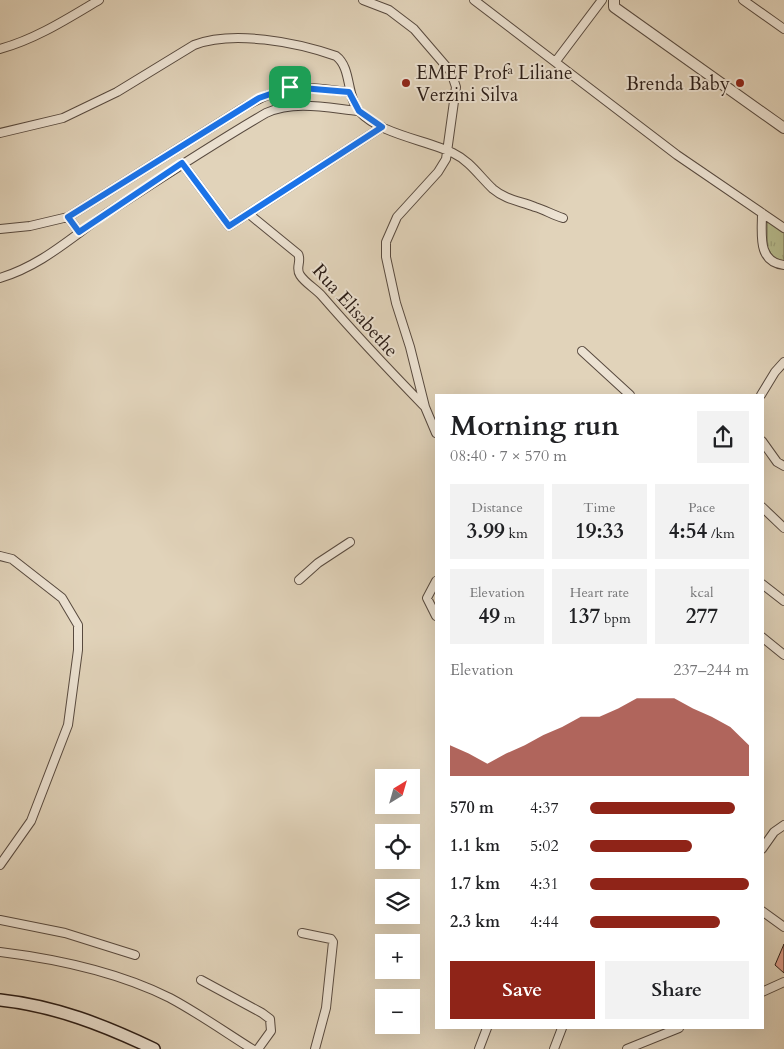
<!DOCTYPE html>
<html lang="en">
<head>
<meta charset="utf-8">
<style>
	:root { --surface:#fff; --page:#f2f2f2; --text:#202124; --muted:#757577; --accent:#8f2418 }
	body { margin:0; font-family:Cardo,serif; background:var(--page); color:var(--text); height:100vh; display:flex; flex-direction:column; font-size:19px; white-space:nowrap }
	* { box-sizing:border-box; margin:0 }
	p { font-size:16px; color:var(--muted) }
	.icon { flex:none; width:28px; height:28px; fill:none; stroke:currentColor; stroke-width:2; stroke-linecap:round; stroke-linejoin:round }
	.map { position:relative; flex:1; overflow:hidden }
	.panel { position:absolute; left:435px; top:394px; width:329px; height:635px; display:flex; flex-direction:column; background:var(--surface); border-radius:0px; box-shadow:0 5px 20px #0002 }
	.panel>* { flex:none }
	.needle { width:32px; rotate:37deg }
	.controls { position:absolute; left:375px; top:769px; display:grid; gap:10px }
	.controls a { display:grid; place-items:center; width:45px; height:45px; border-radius:0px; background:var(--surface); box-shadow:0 5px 20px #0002; font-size:25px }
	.pin { position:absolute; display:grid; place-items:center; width:42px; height:42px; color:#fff; margin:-21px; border-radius:10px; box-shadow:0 2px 8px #0006 }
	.round { display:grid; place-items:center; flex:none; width:52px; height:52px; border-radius:0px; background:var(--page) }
	.summary { display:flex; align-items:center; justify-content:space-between; height:85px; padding:0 15px }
	h1 { font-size:28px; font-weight:800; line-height:38px }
	.figures { display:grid; grid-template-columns:repeat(3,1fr); gap:8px; height:85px; padding:5px 15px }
	.figures div { display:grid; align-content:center; border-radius:0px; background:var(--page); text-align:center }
	.figures b { font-size:21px; font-weight:800 }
	.figures small { font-size:14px; font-weight:400 }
	.figures p { font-size:14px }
	.chart { height:140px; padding:10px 15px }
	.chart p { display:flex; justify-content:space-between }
	.chart svg { width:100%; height:90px; margin-top:5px; fill:var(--accent); opacity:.7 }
	.cta { display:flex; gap:10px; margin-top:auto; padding:10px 15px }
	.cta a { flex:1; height:58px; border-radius:0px; background:var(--accent); color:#fff; font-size:20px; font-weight:800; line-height:58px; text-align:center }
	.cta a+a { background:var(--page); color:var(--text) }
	ul { padding:0 15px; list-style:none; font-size:16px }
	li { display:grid; grid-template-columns:80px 60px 1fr; align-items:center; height:38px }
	li i { height:12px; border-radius:6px; background:var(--accent) }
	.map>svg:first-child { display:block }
	.grass { fill:url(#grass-tufts); stroke:#706c52 }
	.building { fill:#de9c8a; stroke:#2a1c16 }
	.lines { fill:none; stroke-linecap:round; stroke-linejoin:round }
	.minor-casing { stroke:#584a3f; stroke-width:10 }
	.tertiary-casing { stroke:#584a3f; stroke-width:12 }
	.secondary-casing { stroke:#2a1c16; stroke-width:14 }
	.minor { stroke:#ece2d2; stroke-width:8 }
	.tertiary { stroke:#ece2d2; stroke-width:10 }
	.secondary { stroke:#ece2d2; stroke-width:11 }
	.route-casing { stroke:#fff; stroke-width:10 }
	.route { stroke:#1a73e8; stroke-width:6 }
	.poi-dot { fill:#8f2418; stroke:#ece2d2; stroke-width:2 }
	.labels { text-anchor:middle; stroke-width:4; stroke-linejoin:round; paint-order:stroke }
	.poi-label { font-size:19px; fill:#2a1c16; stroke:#ece2d2; text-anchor:start }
	.street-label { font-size:19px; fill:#2a1c16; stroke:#ece2d2 }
</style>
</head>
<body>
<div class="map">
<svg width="784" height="1049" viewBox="0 0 784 1049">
	<defs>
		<pattern id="grass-tufts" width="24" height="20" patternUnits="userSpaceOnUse" patternTransform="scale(1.25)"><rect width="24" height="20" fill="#b6bb8d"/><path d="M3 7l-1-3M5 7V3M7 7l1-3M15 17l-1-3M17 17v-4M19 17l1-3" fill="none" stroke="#9da079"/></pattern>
	</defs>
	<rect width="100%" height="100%" fill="#e1d3ba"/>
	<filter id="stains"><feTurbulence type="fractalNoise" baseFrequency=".004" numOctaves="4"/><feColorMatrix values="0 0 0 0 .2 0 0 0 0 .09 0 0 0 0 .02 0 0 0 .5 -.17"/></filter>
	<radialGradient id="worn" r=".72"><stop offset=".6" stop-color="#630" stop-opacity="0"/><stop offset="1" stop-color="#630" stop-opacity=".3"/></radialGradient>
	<path class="grass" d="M 767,218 L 784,230 L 784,261 L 774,258 L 767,247 Z"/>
	<path class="building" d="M 784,944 L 784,973 L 775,965 Z"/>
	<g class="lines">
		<g class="minor-casing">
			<path id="minor" d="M 363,0 L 389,10 L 414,29 L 451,72 L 456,87 L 446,159 L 438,172 L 397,217 L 386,242 L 386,257 L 396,303 L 410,347 L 425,407 L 436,433
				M 474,0 L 677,155 L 784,228
				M 743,0 L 784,29
				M 0,49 C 36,39 67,19 99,0
				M 556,61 L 602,0
				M 0,133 L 63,118 L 117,92 L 194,45 C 233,30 296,42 336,56 C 352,68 346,96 359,111 C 379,134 426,140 453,153 C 470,161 480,177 493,189 C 506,200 520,201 535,207 C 545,210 553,215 563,218
				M 182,163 L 229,226 L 382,127
				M 762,213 C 762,234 757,262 784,265
				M 249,214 L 298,254 C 302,261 295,268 300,275 C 305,283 316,289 322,296 C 355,334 389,370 424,406
				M 68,217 L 79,232
				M 0,229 L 30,226 L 68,217 L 246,106 C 287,82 304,87 349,92
				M 0,278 C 42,265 69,239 104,215 C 158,180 211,145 266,113 C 295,100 328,108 359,111
				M 582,351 L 630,395
				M 761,395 L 775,372 L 784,362
				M 762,441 L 777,462 L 784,466
				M 762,507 L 784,528
				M 0,556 L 12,559 L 62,598 L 78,625 L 78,650 L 68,725 L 31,821 L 0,865
				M 299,580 L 318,563 L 350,542
				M 436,581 L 427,598 L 436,616
				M 762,584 L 784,601
				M 762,637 L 784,655
				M 762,849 L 774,832 L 784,825
				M 762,911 L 784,927
				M 0,920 L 65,933 L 135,955
				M 302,933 L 331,939 L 333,942 L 326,1008 L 315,1049
				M 0,952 C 57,959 118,972 170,998 C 198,1013 225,1032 252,1049
				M 201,980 L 262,1013 L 270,1019 L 271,1031 L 258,1049
				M 762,992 L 784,982
				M 479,1049 L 487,1028
				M 554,1049 L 562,1028
				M 627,1049 L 679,1028"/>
		</g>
		<g class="tertiary-casing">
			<path id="tertiary" d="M 614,0 L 614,7 L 784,128"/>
		</g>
		<g class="secondary-casing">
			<path id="secondary" d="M 0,1000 C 55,1006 104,1025 154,1049"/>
		</g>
		<use href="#minor" class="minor"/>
		<use href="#tertiary" class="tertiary"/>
		<use href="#secondary" class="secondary"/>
	</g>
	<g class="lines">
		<g class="route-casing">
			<path id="route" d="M 290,87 L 349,92 L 359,111 L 382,127 L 229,226 L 182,163 L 79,232 L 68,217 L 259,98 Z"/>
		</g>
		<use href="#route" class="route"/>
	</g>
	<g class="poi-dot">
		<circle cx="406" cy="83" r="5"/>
		<circle cx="740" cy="83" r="5"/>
	</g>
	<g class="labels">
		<g class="poi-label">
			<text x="416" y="79">EMEF Profª Liliane<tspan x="416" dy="22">Verzini Silva</tspan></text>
			<text x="730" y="90" text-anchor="end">Brenda Baby</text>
		</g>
		<g class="street-label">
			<text transform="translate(356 310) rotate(48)" y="7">Rua Elisabethe</text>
		</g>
	</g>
	<rect width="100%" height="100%" filter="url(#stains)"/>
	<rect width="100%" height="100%" fill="url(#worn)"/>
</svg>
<div class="controls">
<a><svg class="needle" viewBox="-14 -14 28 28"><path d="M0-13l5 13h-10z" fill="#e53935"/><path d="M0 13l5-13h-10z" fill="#757577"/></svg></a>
<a><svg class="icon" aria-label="locate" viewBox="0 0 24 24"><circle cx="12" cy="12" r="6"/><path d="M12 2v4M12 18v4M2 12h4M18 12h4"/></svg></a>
<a><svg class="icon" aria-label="layers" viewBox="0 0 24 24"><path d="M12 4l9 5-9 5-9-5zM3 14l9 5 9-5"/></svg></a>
<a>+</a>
<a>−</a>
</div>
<div class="pin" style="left:290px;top:87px;background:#1e9e55"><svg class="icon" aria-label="arrive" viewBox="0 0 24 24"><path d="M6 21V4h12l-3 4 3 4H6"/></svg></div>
<section class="panel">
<div class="summary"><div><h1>Morning run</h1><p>08:40 · 7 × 570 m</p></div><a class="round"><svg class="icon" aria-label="share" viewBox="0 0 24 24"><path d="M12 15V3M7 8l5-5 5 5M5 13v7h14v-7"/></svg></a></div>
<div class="figures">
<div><p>Distance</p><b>3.99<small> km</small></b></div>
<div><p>Time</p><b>19:33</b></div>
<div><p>Pace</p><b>4:54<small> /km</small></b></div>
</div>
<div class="figures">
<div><p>Elevation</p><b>49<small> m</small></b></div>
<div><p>Heart rate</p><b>137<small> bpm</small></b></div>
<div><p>kcal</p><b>277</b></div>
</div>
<div class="chart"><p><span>Elevation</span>237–244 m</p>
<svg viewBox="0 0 160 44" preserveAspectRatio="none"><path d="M0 44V29L10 33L20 38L30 33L40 29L50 24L60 20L70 15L80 15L90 11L100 6L110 6L120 6L130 11L140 15L150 20L160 29V44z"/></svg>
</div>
<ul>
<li><b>570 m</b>4:37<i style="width:91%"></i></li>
<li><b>1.1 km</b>5:02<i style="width:64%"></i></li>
<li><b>1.7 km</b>4:31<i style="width:100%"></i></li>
<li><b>2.3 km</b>4:44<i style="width:82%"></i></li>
</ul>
<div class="cta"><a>Save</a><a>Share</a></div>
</section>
</div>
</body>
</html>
